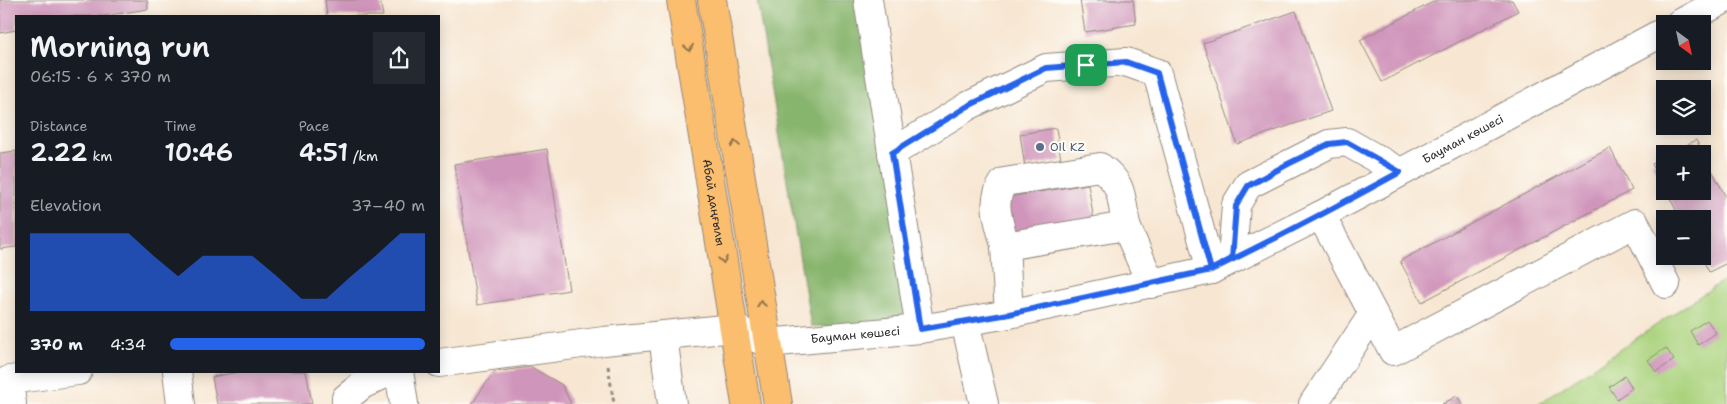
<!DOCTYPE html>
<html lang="en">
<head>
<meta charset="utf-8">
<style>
	:root { --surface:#171b24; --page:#242831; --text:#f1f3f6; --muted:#9ea1a6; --accent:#2563eb }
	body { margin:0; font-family:"Shantell Sans",sans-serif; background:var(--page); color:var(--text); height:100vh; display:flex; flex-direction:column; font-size:19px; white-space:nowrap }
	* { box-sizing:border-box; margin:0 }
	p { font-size:16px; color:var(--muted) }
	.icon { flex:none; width:28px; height:28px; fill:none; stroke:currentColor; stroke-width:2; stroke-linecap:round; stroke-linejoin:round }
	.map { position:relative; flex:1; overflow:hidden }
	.drawer { position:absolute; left:15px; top:15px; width:425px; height:358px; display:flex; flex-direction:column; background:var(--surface); border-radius:0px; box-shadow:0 2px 12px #0003 }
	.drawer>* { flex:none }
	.needle { width:32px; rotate:147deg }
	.fabs { position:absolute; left:1656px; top:15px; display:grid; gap:10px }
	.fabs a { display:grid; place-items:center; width:55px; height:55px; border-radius:0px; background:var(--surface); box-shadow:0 2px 12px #0003; font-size:25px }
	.pin { position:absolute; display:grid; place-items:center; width:42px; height:42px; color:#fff; margin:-21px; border-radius:10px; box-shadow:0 2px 8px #0006 }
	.round { display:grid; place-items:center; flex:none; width:52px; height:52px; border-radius:0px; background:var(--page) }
	.overview { display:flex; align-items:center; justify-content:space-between; height:85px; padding:0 15px }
	h1 { font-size:28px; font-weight:600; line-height:38px }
	.metrics { display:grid; grid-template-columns:repeat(3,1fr); gap:8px; height:85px; padding:5px 15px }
	.metrics div { display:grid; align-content:center }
	.metrics b { font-size:25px; font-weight:600 }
	.metrics small { font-size:14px; font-weight:400 }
	.metrics p { font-size:14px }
	.chart { height:140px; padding:10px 15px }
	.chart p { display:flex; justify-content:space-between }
	.chart svg { width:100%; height:90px; margin-top:5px; fill:var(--accent); opacity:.7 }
	ul { padding:0 15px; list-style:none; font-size:16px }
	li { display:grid; grid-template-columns:80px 60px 1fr; align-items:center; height:38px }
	li i { height:12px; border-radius:6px; background:var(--accent) }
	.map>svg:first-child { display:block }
	.green { fill:#abd37e; stroke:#6b7f54 }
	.forest { fill:#88b56d; stroke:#5a704c }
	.building { fill:#d095bb }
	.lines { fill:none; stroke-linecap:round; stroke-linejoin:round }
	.minor-casing { stroke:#91887e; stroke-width:30 }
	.major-casing { stroke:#91887e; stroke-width:30 }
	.path { stroke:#91887e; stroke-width:3; stroke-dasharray:4 4; stroke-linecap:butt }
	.minor { stroke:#fff; stroke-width:28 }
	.major { stroke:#fbbd6e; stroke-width:28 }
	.oneway { stroke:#93744c }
	.route-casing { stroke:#fff; stroke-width:10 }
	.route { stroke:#2563eb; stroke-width:6 }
	.service-dot { fill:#5c6f8a; stroke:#fdfcf7; stroke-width:2 }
	.labels { text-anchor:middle; stroke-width:4; stroke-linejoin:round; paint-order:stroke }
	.street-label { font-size:12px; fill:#2b2b2b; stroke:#fdfcf7 }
	.service-label { font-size:12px; fill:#4e5e75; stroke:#fdfcf7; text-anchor:start }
</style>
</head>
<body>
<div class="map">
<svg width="1727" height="404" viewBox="0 0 1727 404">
	<rect width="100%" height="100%" fill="#fdfcf7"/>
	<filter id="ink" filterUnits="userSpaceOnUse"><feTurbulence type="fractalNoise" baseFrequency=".02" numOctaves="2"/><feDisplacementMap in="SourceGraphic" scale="10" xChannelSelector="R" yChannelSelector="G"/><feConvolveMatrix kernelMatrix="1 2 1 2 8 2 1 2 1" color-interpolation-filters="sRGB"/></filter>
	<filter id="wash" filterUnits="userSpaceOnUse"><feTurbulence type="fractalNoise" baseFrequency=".0096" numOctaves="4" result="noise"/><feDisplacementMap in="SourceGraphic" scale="20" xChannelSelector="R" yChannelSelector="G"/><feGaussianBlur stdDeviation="1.12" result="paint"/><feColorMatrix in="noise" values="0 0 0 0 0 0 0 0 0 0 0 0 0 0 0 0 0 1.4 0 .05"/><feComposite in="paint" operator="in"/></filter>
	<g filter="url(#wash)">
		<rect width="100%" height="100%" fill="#f7e6d1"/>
		<path class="green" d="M 1727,278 L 1727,404 L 1538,404 Z"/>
		<path class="forest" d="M 757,0 L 868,0 L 920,329 L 811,326 Z"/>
		<g id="blocks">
			<path class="building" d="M 0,0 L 147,0 L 148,9 L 104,16 L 16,16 L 16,30 L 0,33 Z
				M 325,0 L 380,0 L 383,16 L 327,16 Z
				M 1080,0 L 1133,0 L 1136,24 L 1085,32 Z
				M 1437,0 L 1512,0 L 1518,11 L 1382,82 L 1360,40 Z
				M 1296,11 L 1331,111 L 1237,144 L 1203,43 Z
				M 1056,128 L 1061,160 L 1025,167 L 1020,134 Z
				M 1696,140 L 1727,199 L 1727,263 L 1709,272 L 1701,256 L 1702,219 L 1681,219 L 1666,191 L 1702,191 L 1702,154 L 1670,154 Z
				M 1610,148 L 1632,190 L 1422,302 L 1400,261 Z
				M 547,149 L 569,290 L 477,305 L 454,164 Z
				M 16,151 L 16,247 L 0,249 L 0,153 Z
				M 1665,157 L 1665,189 L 1652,164 Z
				M 1088,184 L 1094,221 L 1001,236 L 995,199 Z
				M 1707,320 L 1716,333 L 1698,345 L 1690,331 Z
				M 1666,348 L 1674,360 L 1656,372 L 1648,360 Z
				M 531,367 L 562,385 L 571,404 L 472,404 L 494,372 Z
				M 243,371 L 306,371 L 312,404 L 217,404 L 212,377 Z
				M 1625,376 L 1632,388 L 1617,399 L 1609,387 Z
				M 1457,396 L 1462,404 L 1442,404 Z"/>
		</g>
	</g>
	<g filter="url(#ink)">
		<use href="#blocks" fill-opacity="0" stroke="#91887e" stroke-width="1"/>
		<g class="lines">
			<g class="minor-casing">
				<g id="minor">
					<path d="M 868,0 L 920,329"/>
					<path d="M 1679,24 L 1723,0"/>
					<path d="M 892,153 L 968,106 L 1046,68 L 1126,62 L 1157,73 L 1211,270"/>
					<path d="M 1321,215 L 1393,351 L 1635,223 L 1666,284"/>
					<path d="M 1005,246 C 1000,223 989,202 1004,182 L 1100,167 C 1124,184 1121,198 1126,226"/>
					<path d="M 1232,259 L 1236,205 L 1248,185 L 1329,144 L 1347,142 L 1400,172"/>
					<path d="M 1009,314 L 1005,246 L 1126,226 L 1151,284"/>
					<path d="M 965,322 L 984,404"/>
					<path d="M 663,336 L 672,404"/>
					<path id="s1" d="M 439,363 L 604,341 L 734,328 L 767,343 L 920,329 L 1009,314 L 1211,270 L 1321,215 L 1665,31"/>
					<path d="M 177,371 L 181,404"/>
					<path d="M 399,371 L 404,404"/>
					<path d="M 12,404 L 9,380 L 78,371"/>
					<path d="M 346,404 L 346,398 L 362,385 L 391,371"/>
					<path d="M 1313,404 L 1373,314"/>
				</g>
			</g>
			<g class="major-casing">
				<g id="major">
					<path id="s2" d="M 681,0 L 746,404"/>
					<path d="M 712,0 L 778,404"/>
				</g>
			</g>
			<path class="path" d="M 608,366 L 614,404"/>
			<use href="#minor" class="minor"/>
			<use href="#major" class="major"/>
		</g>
		<defs><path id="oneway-chevron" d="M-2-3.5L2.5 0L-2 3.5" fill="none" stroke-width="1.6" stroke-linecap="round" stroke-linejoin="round" transform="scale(1.25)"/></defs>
		<g class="oneway">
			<use href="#oneway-chevron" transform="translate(689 48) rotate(81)"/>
			<use href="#oneway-chevron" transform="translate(735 144) rotate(-99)"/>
			<use href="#oneway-chevron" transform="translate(723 260) rotate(81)"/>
			<use href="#oneway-chevron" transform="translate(761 304) rotate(-99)"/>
		</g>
	</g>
	<g class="lines" filter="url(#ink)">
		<g class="route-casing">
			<path id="route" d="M 1086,65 L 1046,68 L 968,106 L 892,153 L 920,329 L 1009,314 L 1211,270 C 1275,239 1338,206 1400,172 L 1347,142 L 1329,144 L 1288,164 L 1248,186 L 1236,206 L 1232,259 L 1211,270 L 1157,73 L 1126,62 L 1086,65"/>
		</g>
		<use href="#route" class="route"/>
	</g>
	<circle class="service-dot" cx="1040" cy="147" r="5"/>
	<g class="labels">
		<g class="street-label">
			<text dy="4" stroke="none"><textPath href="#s1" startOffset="1068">Бауман көшесі</textPath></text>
			<text dy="4" stroke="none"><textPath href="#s2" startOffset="205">Абай даңғылы</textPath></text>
			<text dy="4" stroke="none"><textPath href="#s1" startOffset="422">Бауман көшесі</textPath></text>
		</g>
		<g class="service-label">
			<text x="1050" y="151">Oil KZ</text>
		</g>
	</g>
</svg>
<div class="fabs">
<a><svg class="needle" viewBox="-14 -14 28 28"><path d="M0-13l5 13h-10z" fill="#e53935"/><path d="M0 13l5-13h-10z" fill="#9ea1a6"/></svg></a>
<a><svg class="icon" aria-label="layers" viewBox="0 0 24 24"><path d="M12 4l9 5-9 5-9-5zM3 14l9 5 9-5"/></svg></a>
<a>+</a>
<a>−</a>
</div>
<div class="pin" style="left:1086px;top:65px;background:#1e9e55"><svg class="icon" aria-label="arrive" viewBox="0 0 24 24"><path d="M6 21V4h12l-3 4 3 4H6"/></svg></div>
<section class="drawer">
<div class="overview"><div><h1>Morning run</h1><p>06:15 · 6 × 370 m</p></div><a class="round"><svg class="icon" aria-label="share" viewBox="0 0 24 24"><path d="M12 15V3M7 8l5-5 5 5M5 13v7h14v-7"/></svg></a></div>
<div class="metrics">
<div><p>Distance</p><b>2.22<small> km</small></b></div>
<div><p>Time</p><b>10:46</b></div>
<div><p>Pace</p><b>4:51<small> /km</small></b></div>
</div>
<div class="chart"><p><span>Elevation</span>37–40 m</p>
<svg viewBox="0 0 160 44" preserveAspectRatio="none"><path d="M0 44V6L10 6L20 6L30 6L40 6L50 17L60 27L70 17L80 17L90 17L100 27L110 38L120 38L130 27L140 17L150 6L160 6V44z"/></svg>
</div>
<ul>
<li><b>370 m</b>4:34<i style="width:100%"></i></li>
</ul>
</section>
</div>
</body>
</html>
